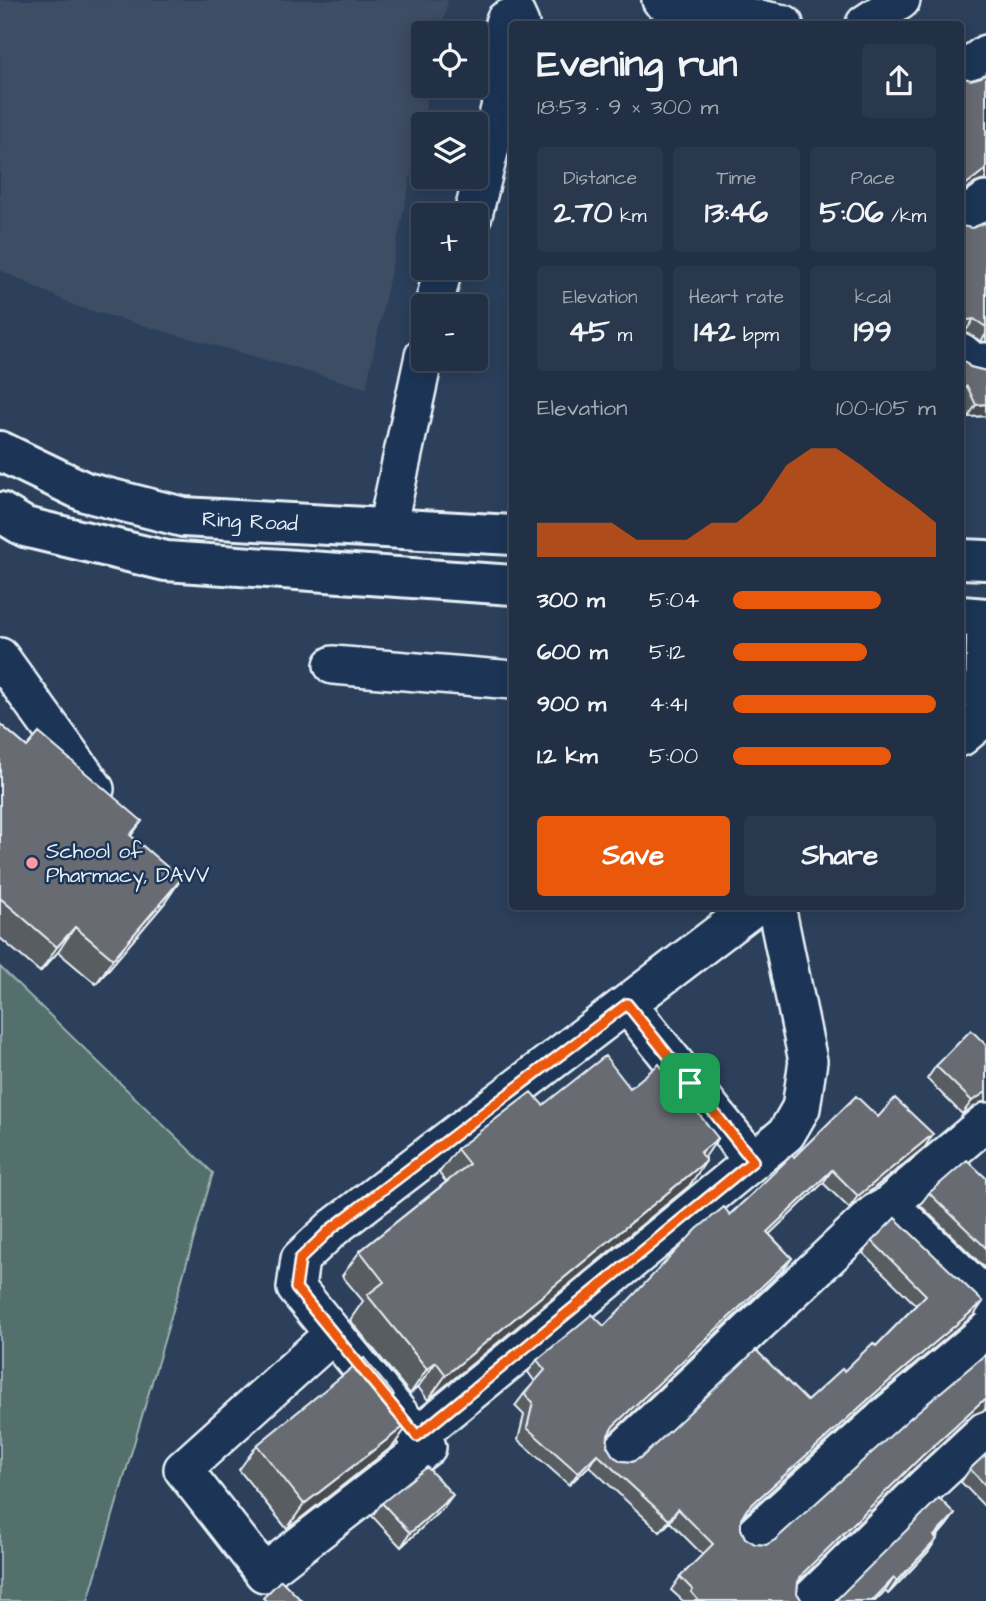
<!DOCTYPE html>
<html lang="en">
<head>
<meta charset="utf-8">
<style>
	:root { --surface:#213045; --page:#29384c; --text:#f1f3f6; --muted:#a2a9b3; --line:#3e4b5e; --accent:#ea580c }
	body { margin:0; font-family:"Architects Daughter",sans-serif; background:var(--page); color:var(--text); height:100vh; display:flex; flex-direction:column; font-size:26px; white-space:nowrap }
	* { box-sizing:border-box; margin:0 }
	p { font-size:23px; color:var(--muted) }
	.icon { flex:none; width:38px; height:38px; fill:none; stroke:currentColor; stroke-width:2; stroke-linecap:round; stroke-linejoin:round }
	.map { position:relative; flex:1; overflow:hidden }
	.panel { position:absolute; left:509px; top:21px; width:455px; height:889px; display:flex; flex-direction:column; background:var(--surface); border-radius:7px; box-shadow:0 4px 18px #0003,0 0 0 2px var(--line) }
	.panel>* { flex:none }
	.tools { position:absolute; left:411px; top:21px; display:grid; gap:14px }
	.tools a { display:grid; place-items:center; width:77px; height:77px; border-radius:7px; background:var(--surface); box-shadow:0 4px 18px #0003,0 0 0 2px var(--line); font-size:35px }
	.pin { position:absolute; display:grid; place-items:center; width:60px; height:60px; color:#fff; margin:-30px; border-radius:14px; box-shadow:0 4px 10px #0006 }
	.round { display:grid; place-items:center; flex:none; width:74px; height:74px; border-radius:7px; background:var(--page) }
	.overview { display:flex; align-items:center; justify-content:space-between; height:119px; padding:0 28px }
	h1 { font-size:38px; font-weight:700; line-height:52px }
	.metrics { display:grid; grid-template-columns:repeat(3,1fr); gap:10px; height:119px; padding:7px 28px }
	.metrics div { display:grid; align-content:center; border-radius:7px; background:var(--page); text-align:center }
	.metrics b { font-size:30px; font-weight:700 }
	.metrics small { font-size:19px; font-weight:400 }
	.metrics p { font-size:19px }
	.chart { height:196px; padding:14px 28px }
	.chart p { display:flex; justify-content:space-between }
	.chart svg { width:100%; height:126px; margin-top:7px; fill:var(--accent); opacity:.7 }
	.primary-button { display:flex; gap:14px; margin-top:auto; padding:14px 28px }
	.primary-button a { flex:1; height:80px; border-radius:7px; background:var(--accent); color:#fff; font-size:28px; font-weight:700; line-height:80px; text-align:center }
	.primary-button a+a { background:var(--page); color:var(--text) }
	ul { padding:0 28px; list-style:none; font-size:23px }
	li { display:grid; grid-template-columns:112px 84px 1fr; align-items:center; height:52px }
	li i { height:18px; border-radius:9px; background:var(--accent) }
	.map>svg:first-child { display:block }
	.built { fill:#3e4d63 }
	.green { fill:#526f6d; stroke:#9db0b2; stroke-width:2 }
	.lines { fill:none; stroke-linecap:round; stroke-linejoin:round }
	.minor-casing { stroke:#e8f1f8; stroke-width:42 }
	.highway-casing { stroke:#e8f1f8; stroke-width:44 }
	.minor { stroke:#1d3557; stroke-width:37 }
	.highway { stroke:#1d3557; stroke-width:38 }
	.wall { fill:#595d62; stroke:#e8f1f8; stroke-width:2 }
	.shaded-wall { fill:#494c50; stroke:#e8f1f8; stroke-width:2 }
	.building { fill:#686c72; stroke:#e8f1f8; stroke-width:2 }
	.route-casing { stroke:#fff; stroke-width:14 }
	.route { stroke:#ea580c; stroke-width:9 }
	.poi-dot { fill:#ff9aa2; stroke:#1d3557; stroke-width:2.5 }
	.labels { text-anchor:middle; stroke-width:5; stroke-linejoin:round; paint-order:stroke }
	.street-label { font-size:21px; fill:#e8f1f8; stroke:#1d3557 }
	.poi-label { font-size:21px; fill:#e8f1f8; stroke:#1d3557; text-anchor:start }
</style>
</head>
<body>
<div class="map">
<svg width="986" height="1601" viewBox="0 0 986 1601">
	<rect width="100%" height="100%" fill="#2c405c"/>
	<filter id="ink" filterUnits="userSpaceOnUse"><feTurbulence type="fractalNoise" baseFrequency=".0143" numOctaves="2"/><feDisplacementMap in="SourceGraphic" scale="14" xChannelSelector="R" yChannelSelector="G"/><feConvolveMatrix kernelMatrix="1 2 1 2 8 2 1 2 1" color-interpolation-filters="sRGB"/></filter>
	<g filter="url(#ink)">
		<path class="built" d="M 0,0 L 448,0 L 441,33 L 424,33 L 424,86 L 430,86 L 366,388 L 78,307 L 0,270 Z"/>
		<path class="green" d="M 0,967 L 213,1173 L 88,1601 L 0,1601 Z"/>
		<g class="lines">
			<g class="minor-casing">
				<path id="minor" d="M 661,0 L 784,24
					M 865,24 L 901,0
					M 961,72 L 986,54
					M 488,82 L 505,20 L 516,15 L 520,24
					M 473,215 L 513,57
					M 961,220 L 986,201
					M 434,306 L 443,268
					M 961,352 L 974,363 L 986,362
					M 387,528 L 424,356
					M 0,657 L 95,789
					M 333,665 L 513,680
					M 961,737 L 984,718 L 986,618
					M 627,1004 L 753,1161
					M 886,1207 L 986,1122
					M 333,1334 L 183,1469 L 264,1573 L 427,1447 L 417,1436 L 296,1288 L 300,1259 L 333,1228 L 755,906
					M 417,1436 L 786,1134 L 801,1108 L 808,1061 L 776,906
					M 619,1454 L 875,1213 L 886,1207 L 897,1212 L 986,1298
					M 752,1537 L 886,1416 L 986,1332
					M 809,1601 L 928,1484 L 986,1430"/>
			</g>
			<g class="highway-casing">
				<path id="highway" d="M 0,451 L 85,492 L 183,517 L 513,535
					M 0,512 L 25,527 L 166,561 L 513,585
					M 961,559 L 986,560
					M 961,616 L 986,618"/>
			</g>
			<use href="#minor" class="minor"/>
			<use href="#highway" class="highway"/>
		</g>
		<path class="wall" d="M 986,222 L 986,342 L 981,341 L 965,332 L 972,228 L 982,224 Z
			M 961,358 L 970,367 L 986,371 L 986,416 L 968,417 L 961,404 Z
			M 0,724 L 27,747 L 142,821 L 131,836 L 181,879 L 164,904 L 96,984 L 58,952 L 40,972 L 0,938 Z
			M 936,1066 L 982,1102 L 962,1114 L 927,1079 Z
			M 630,1088 L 718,1138 L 704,1158 L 706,1161 L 689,1186 L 428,1400 L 418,1387 L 410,1394 L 350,1320 L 363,1301 L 342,1276 L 360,1251 L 446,1182 L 439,1173 L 457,1149 L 543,1105 Z
			M 878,1117 L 925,1147 L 849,1208 L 823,1183 L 769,1234 L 792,1258 L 783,1270 L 608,1436 L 607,1446 L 613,1456 L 621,1461 L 632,1462 L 807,1401 L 876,1346 L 916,1305 L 863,1253 L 872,1241 L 974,1315 L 872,1400 L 741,1519 L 741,1529 L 745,1538 L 755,1544 L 766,1545 L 775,1540 L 986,1354 L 986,1409 L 972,1415 L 914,1469 L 798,1583 L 797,1593 L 802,1601 L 683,1601 L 671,1590 L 680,1577 L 703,1555 L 670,1522 L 660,1532 L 589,1466 L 569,1485 L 518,1440 L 524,1415 L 515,1406 L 524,1394 L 535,1382 L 528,1372 L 537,1360 L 604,1326 L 794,1157 Z
			M 986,1178 L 986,1269 L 920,1205 L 929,1193 Z
			M 392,1398 L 411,1421 L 393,1446 L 287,1529 L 239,1470 L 257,1445 Z
			M 986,1454 L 986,1508 L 961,1482 L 970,1469 Z
			M 382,1503 L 443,1508 L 401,1547 L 372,1516 Z
			M 955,1514 L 946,1526 L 936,1538 L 928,1552 L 888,1594 L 885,1591 L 875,1601 L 835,1601 Z"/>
		<path class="shaded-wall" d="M 986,170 L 986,180 L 984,180 L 973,184 L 961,194 L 961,188 L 982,172 Z
			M 974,319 L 965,332 L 961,332 L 961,321 Z
			M 986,334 L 986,342 L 981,341 Z
			M 986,404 L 986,416 L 968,417 L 976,405 Z
			M 181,879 L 164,904 L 96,984 L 113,959 Z
			M 75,927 L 58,952 L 40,972 L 57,947 Z
			M 986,1092 L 986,1102 L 982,1102 L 962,1114 L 972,1101 Z
			M 933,1134 L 925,1147 L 849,1208 L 858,1196 Z
			M 718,1138 L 701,1163 L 700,1153 Z
			M 706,1161 L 689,1186 L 428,1400 L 446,1375 Z
			M 832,1170 L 823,1183 L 758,1245 L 767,1232 Z
			M 792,1258 L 783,1270 L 605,1439 L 613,1426 Z
			M 983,1302 L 974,1315 L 872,1400 L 738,1521 L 747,1509 L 881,1388 Z
			M 436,1362 L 418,1387 L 410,1394 L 427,1369 Z
			M 986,1400 L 985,1410 L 972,1415 L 914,1469 L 794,1586 L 803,1573 L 922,1456 L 981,1402 Z
			M 411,1421 L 393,1446 L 287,1529 L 304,1504 Z
			M 597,1454 L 589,1466 L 569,1485 L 578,1473 Z
			M 453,1495 L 443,1508 L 401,1547 L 410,1533 Z
			M 678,1509 L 670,1522 L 660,1532 L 669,1520 Z
			M 955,1514 L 946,1526 L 925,1549 L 934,1536 Z
			M 937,1539 L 928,1552 L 888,1594 L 897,1581 Z
			M 894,1578 L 885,1591 L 875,1601 L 872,1601 Z"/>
		<path class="building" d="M 716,18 L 723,19 L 728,24 L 710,24 Z
			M 986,73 L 986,170 L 982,172 L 961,188 L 961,77 L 971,80 L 981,77 Z
			M 986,222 L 986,327 L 974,319 L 961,321 L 961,226 L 972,228 L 982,224 Z
			M 961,358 L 970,367 L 986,371 L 986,404 L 976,405 L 967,386 L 961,390 Z
			M 0,724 L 27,747 L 39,733 L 142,821 L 130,835 L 181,879 L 113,959 L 75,927 L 57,947 L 0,898 Z
			M 971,1030 L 986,1045 L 986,1092 L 972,1101 L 936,1066 Z
			M 605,1056 L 630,1088 L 659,1064 L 718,1138 L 700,1153 L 706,1161 L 446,1375 L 436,1362 L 427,1369 L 367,1295 L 384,1282 L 360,1251 L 469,1164 L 457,1149 L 531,1092 L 543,1105 Z
			M 856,1096 L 878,1117 L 895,1098 L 933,1134 L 858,1196 L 832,1170 L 767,1232 L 792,1258 L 613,1426 L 608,1435 L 607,1446 L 613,1456 L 621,1461 L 632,1462 L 642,1457 L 756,1350 L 807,1401 L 842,1369 L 844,1371 L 873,1343 L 876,1346 L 926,1295 L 872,1241 L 895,1218 L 983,1302 L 881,1388 L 747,1509 L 741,1519 L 741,1529 L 745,1538 L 755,1544 L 766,1545 L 775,1540 L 909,1419 L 986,1354 L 986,1400 L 981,1402 L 922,1456 L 803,1573 L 798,1582 L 797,1593 L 802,1601 L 699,1601 L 691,1592 L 693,1590 L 680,1577 L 713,1544 L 678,1509 L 669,1520 L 597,1454 L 578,1473 L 527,1428 L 533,1402 L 524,1394 L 545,1370 L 537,1360 L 592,1314 L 604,1326 L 697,1229 L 724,1207 L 730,1215 L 792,1155 L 794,1157 Z
			M 967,1160 L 986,1178 L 986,1248 L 929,1193 Z
			M 364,1358 L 394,1395 L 391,1397 L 411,1421 L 304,1504 L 257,1445 Z
			M 986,1454 L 986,1486 L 970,1469 Z
			M 427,1467 L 453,1495 L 410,1533 L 382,1503 Z
			M 939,1498 L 955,1514 L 934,1536 L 937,1539 L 897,1581 L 894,1578 L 872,1601 L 835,1601 Z
			M 281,1580 L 302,1601 L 266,1601 L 263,1598 Z"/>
	</g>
	<g class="lines" filter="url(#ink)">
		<g class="route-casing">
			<path id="route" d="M 627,1004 L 753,1161 L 417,1436 L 296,1288 L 300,1259 L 332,1228 Z"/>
		</g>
		<use href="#route" class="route"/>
	</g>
	<circle class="poi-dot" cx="32" cy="863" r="7"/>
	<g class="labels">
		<g class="street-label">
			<text transform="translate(250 521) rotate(3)" y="7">Ring Road</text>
		</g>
		<g class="poi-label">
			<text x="46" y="858">School of<tspan x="46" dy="24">Pharmacy, DAVV</tspan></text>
		</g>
	</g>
</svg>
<div class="tools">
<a><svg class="icon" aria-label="locate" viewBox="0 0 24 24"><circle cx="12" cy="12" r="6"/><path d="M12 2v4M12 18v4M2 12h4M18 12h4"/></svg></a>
<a><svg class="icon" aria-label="layers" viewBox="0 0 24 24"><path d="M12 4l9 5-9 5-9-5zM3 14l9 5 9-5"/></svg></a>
<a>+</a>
<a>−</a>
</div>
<div class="pin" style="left:690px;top:1083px;background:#1e9e55"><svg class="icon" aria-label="arrive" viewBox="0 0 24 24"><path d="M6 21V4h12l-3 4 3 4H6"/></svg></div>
<section class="panel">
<div class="overview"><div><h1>Evening run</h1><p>18:53 · 9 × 300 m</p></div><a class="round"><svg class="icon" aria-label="share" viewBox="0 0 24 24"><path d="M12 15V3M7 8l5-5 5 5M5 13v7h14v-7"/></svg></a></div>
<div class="metrics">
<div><p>Distance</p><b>2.70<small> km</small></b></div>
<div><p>Time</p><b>13:46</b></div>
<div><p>Pace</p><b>5:06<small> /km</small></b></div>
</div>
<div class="metrics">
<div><p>Elevation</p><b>45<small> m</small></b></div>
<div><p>Heart rate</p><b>142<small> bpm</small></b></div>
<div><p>kcal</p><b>199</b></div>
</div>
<div class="chart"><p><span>Elevation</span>100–105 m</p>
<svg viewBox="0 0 160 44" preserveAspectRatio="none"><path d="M0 44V32L10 32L20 32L30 32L40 38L50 38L60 38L70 32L80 32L90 25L100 12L110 6L120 6L130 12L140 19L150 25L160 32V44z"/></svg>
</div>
<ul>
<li><b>300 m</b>5:04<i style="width:73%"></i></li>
<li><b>600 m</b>5:12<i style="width:66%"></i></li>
<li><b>900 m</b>4:41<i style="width:100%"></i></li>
<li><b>1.2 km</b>5:00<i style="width:78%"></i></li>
</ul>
<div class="primary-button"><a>Save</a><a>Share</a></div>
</section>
</div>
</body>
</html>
